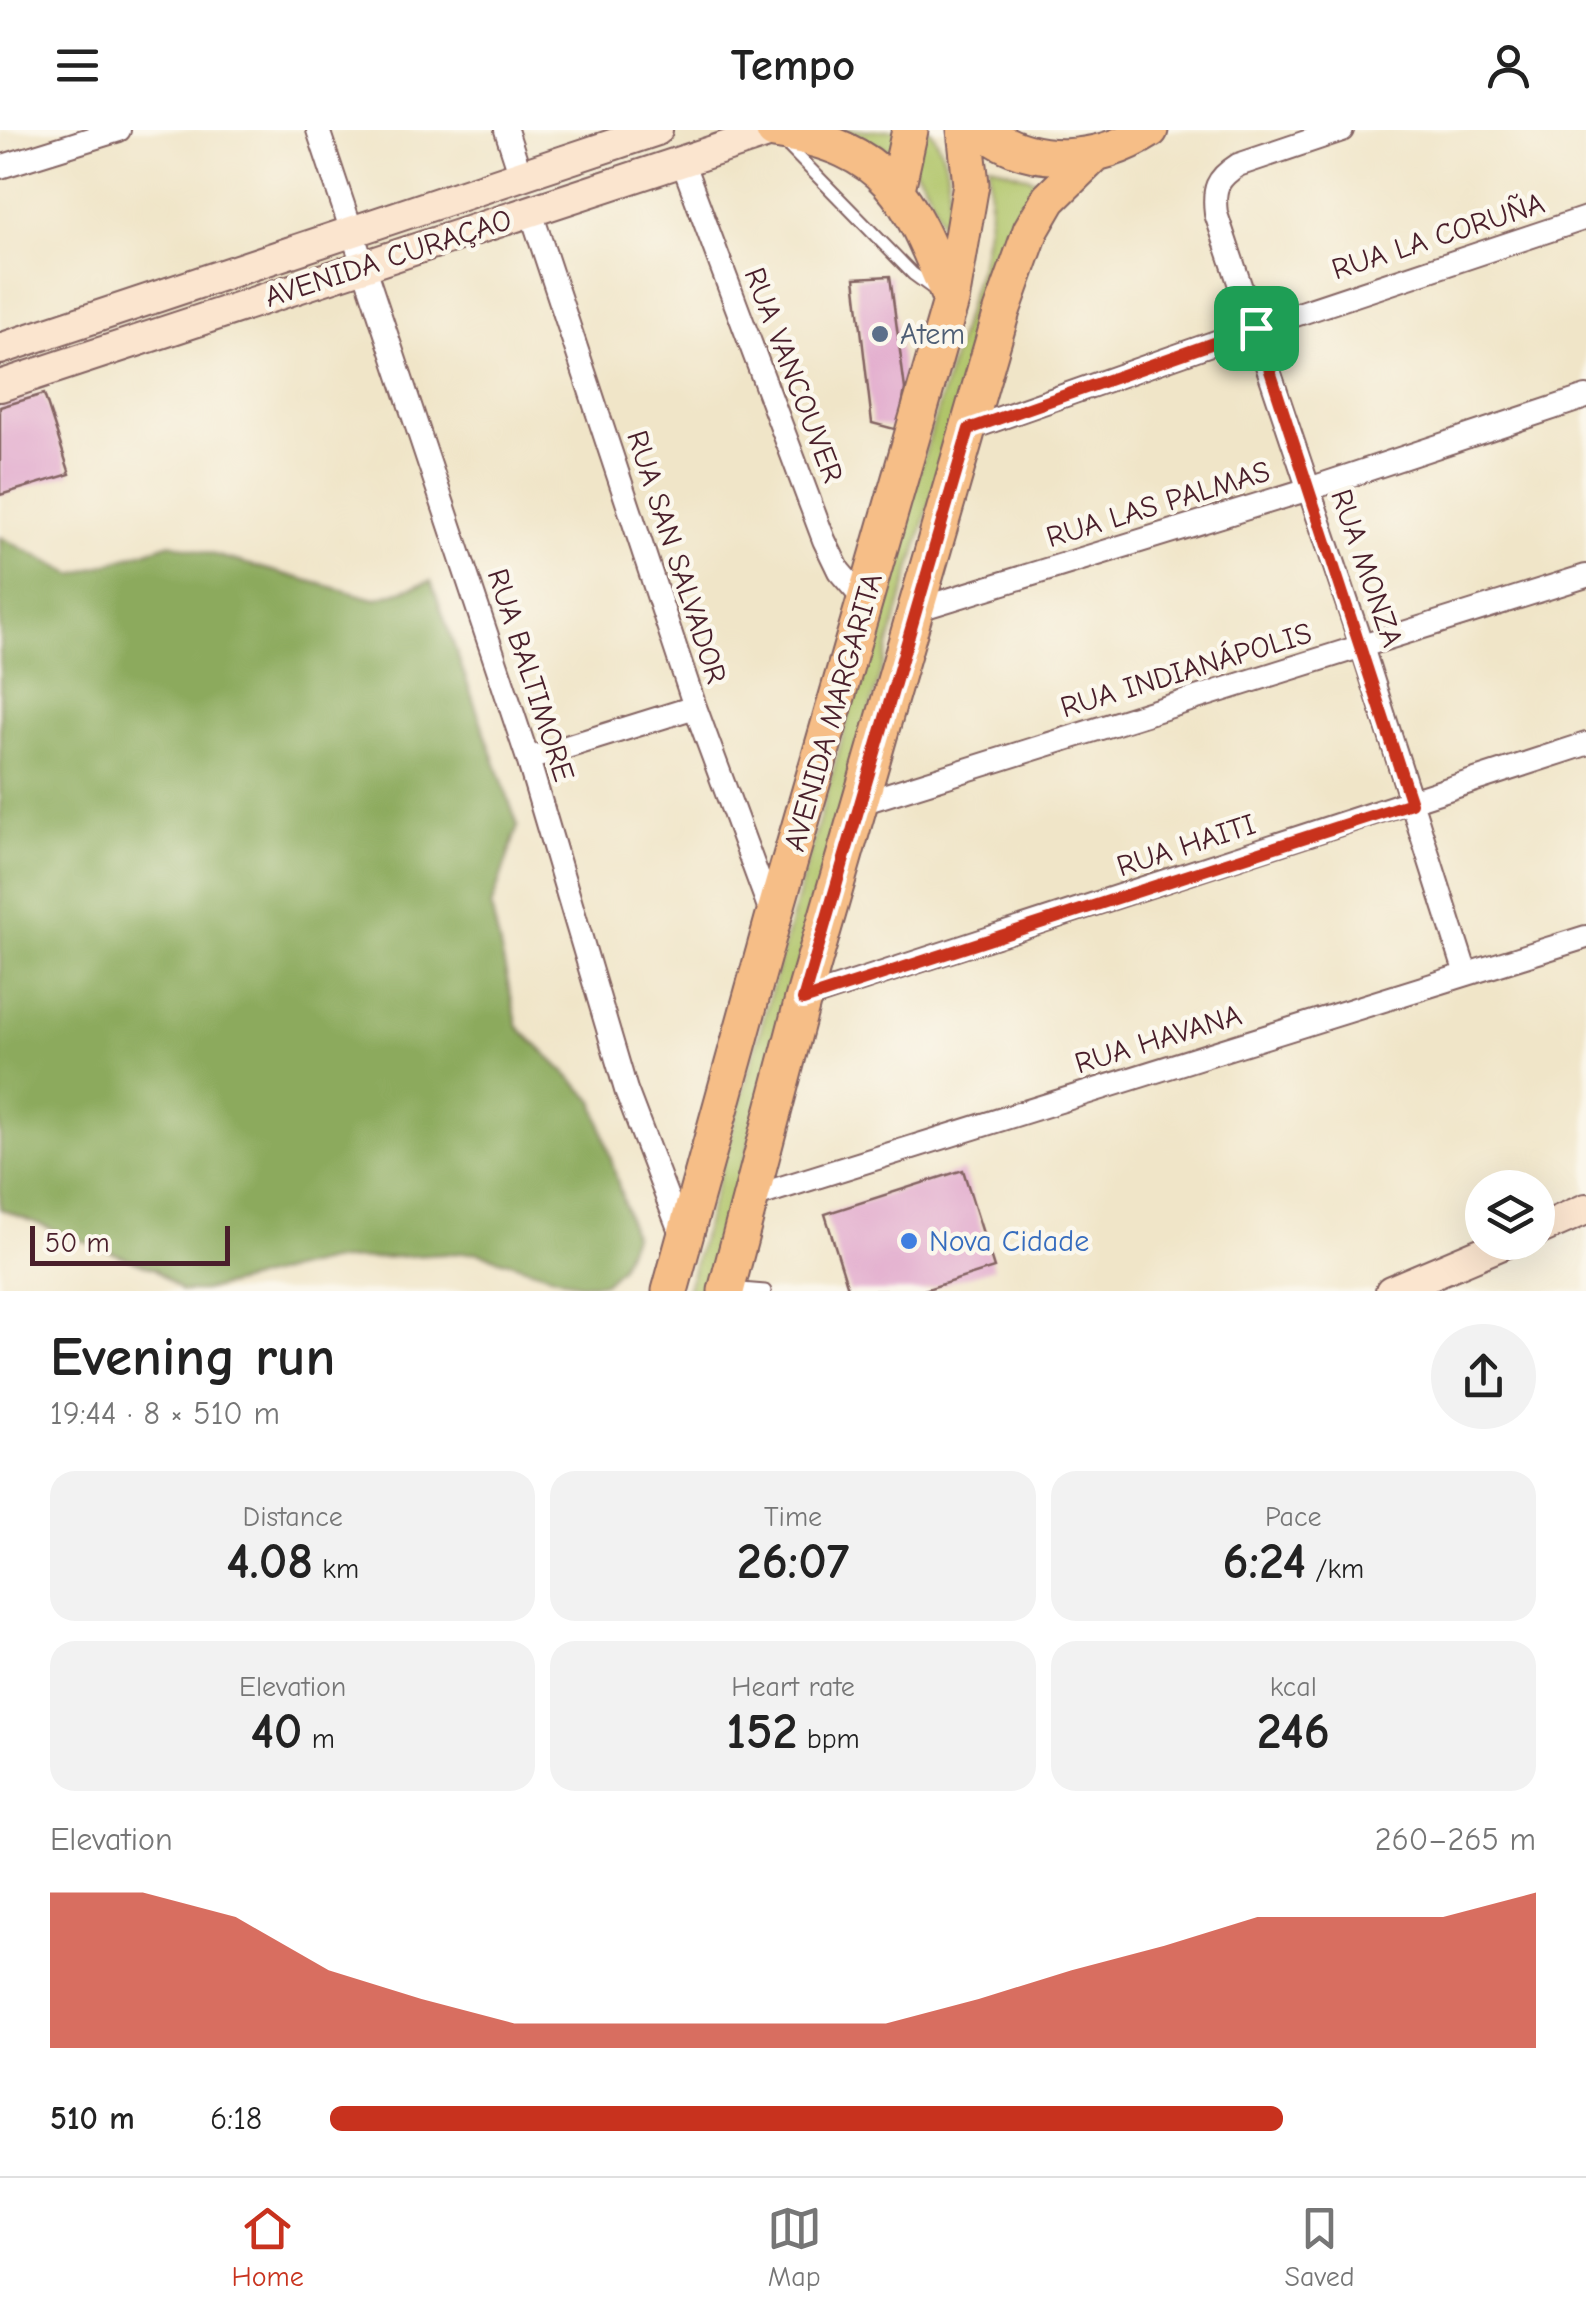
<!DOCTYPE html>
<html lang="en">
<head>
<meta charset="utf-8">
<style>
	:root { --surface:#fff; --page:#f2f2f2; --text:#222; --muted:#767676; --line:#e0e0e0; --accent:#c8321e }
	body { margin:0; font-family:"Comic Neue",sans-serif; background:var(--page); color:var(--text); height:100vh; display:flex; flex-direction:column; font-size:38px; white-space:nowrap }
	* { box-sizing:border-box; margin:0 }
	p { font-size:32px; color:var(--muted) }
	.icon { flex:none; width:55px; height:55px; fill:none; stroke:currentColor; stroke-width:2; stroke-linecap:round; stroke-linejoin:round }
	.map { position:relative; height:1161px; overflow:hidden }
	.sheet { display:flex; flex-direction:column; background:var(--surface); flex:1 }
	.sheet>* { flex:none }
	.controls { position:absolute; left:1465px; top:1040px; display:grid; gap:20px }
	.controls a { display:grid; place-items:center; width:90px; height:90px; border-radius:50%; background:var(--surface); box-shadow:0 10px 40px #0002; font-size:50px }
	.scale { position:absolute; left:30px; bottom:25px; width:200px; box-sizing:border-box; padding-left:10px; border:5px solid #4a1f2b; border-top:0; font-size:28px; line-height:35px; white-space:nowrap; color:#4a1f2b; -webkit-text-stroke:8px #fbf7ec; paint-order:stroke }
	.pin { position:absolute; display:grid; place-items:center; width:85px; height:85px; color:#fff; margin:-42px; border-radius:20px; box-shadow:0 5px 15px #0006 }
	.round { display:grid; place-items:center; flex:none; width:105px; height:105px; border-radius:52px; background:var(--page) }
	.summary { display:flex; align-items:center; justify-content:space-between; height:170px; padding:0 50px }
	h1 { font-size:55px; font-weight:700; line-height:75px }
	.metrics { display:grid; grid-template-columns:repeat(3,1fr); gap:15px; height:170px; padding:10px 50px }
	.metrics div { display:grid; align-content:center; border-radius:25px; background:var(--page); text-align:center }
	.metrics b { font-size:50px; font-weight:700 }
	.metrics small { font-size:28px; font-weight:400 }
	.metrics p { font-size:28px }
	.chart { height:280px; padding:20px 50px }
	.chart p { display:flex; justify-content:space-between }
	.chart svg { width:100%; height:180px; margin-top:10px; fill:var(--accent); opacity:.7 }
	ul { padding:0 50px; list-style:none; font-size:32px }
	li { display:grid; grid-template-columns:160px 120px 1fr; align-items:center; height:75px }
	li i { height:25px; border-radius:12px; background:var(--accent) }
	header { display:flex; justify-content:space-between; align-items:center; height:130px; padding:0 50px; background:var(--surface); font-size:45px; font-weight:700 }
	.tab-bar { display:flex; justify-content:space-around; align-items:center; height:140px; border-top:2px solid var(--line); background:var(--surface); font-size:28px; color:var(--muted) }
	.tab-bar a { display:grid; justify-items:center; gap:5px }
	.tab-bar .selected { color:var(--accent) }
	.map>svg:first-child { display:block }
	.green { fill:#b0c569; stroke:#7d724a; stroke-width:2.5 }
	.forest { fill:#8caa5d; stroke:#6b6444; stroke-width:2.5 }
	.building { fill:#e0a5cb }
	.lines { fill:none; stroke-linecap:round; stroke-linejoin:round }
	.lane-casing { stroke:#846462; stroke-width:15 }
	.street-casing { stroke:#846462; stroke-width:26 }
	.secondary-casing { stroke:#846462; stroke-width:34 }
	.primary-casing { stroke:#846462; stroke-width:39 }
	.lane { stroke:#fff; stroke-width:11 }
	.street { stroke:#fff; stroke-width:22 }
	.secondary { stroke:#fbe5cf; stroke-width:30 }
	.primary { stroke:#f6be87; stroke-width:35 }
	.route-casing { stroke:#fff; stroke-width:20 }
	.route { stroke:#c8321e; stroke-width:12 }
	.service-dot { fill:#5c6f8a; stroke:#fbf7ec; stroke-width:4 }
	.shop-dot { fill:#3f7fe0; stroke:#fbf7ec; stroke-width:4 }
	.labels { text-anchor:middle; stroke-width:9; stroke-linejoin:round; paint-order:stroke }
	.street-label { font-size:30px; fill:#4a1f2b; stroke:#fbf7ec }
	.service-label { font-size:30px; fill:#4e5e75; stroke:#fbf7ec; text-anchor:start }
	.shop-label { font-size:30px; fill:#366cbe; stroke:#fbf7ec; text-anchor:start }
</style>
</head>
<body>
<header><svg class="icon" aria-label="menu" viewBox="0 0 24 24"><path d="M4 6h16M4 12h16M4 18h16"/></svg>Tempo<svg class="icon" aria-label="person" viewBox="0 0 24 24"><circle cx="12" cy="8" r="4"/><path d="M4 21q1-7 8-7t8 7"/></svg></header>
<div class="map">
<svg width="1586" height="1161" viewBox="0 0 1586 1161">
	<rect width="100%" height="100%" fill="#fbf7ec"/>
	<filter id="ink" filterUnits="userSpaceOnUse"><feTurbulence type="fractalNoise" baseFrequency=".01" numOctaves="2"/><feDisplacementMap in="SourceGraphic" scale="20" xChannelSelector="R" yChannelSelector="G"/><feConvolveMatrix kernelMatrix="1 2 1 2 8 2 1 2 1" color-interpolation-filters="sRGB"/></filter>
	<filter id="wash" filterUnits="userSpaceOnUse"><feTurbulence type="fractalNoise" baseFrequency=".0048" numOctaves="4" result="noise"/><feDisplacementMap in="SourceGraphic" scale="40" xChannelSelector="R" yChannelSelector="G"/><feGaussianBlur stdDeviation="2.25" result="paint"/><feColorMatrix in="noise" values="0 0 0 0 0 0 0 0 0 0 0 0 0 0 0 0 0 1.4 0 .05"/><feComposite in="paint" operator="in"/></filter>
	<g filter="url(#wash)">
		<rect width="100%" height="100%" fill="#f0e5c8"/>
		<path class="green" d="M 848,0 L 930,0 C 952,28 951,69 944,104 C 924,36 908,21 840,3 Z
			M 989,34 L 1042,52 C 1008,82 977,215 963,263 C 872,561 793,862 708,1161 L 687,1161 L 865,527 L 982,128 L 990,81 Z"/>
		<path class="forest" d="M 0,407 L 74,445 L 171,413 L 375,469 L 431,451 L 518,696 L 491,777 L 518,897 L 594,971 L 633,1105 L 620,1138 L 604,1153 L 579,1154 L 477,1122 L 329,1131 L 202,1161 L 181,1161 L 155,1139 L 0,1079 Z"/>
		<g id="blocks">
			<path class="building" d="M 890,146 L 905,259 L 898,300 L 872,293 L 855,148 Z
				M 44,264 L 70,344 L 0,365 L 0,277 Z
				M 963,1040 L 994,1138 L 921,1161 L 849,1161 L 825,1084 Z"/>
		</g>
	</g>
	<g filter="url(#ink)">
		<use href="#blocks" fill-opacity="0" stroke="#846462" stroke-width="2.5"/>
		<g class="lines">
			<g class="lane-casing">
				<path id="lane" d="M 784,12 L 913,144 L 935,160
					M 729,1158 L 765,1161"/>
			</g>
			<g class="street-casing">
				<path id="street" d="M 318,0 L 528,629 L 626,960 L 683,1109
					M 506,0 L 521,46
					M 1342,0 L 1238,35 C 1216,49 1213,59 1216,84 L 1362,517 L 1466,844
					M 682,31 L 824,410 L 839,441 L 865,471
					M 0,37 L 119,0
					M 531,82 L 695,577 L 773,788
					M 969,299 L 1256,198 L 1586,88
					M 919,479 L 1309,359 L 1586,267
					M 528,629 L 695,577
					M 861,673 L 1586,446
					M 803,869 L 1586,614
					M 749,1068 L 1586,807"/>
			</g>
			<g class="secondary-casing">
				<path id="secondary" d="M 0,219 L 657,0
					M 0,256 L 777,0
					M 1538,1100 L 1586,1079
					M 1391,1161 L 1507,1112"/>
			</g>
			<g class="primary-casing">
				<path id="primary" d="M 983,0 C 1032,39 1100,32 1150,0
					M 774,1 C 892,18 910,71 951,171
					M 897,59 L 910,0
					M 670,1161 L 773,789 L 951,171 L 971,54 L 965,0
					M 726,1161 L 803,869 L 1002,181 L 1031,100 L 1049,69 L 1094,25"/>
			</g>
			<use href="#lane" class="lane"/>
			<use href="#street" class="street"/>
			<use href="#secondary" class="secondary"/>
			<use href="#primary" class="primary"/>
		</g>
	</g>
	<g class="lines" filter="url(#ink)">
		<g class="route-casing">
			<path id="route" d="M 1256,198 L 1411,673 L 803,870 L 969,299 Z"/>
		</g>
		<use href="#route" class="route"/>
	</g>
	<circle class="service-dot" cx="880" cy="204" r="10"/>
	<circle class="shop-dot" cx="909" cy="1111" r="10"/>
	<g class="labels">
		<g class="street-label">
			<text transform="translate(1438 106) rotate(-18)" y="10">RUA LA CORUÑA</text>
			<text transform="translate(388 128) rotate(-18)" y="10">AVENIDA CURAÇAO</text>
			<text transform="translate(794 245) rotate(69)" y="10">RUA VANCOUVER</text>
			<text transform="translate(1158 374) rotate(-17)" y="10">RUA LAS PALMAS</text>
			<text transform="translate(677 427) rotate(72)" y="10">RUA SAN SALVADOR</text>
			<text transform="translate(1367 438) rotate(71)" y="10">RUA MONZA</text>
			<text transform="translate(1186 540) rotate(-17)" y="10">RUA INDIANÁPOLIS</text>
			<text transform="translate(531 545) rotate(72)" y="10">RUA BALTIMORE</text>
			<text transform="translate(833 582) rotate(-74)" y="10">AVENIDA MARGARITA</text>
			<text transform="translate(1186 715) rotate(-18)" y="10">RUA HAITI</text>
			<text transform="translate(1158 909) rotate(-17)" y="10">RUA HAVANA</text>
		</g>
		<g class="service-label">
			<text x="900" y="214">Atem</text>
		</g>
		<g class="shop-label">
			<text x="929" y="1121">Nova Cidade</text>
		</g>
	</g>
</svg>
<div class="controls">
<a><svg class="icon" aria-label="layers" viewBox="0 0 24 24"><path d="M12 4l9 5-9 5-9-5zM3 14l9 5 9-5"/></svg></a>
</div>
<div class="scale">50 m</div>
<div class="pin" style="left:1256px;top:198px;background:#1e9e55"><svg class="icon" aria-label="arrive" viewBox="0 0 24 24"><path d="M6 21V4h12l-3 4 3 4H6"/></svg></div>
</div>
<section class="sheet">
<div class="summary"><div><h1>Evening run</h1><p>19:44 · 8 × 510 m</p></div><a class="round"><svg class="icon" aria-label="share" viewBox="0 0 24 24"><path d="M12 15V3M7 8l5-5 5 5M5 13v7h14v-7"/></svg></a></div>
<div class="metrics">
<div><p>Distance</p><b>4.08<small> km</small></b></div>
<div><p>Time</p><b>26:07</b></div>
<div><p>Pace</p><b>6:24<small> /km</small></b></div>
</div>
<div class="metrics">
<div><p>Elevation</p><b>40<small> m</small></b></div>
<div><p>Heart rate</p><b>152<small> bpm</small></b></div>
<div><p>kcal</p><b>246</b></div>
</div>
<div class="chart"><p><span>Elevation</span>260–265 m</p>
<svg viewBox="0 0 160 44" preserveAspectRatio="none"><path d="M0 44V6L10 6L20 12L30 25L40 32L50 38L60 38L70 38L80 38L90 38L100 32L110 25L120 19L130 12L140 12L150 12L160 6V44z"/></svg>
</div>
<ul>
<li><b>510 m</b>6:18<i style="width:79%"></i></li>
</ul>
</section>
<nav class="tab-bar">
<a class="selected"><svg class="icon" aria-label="home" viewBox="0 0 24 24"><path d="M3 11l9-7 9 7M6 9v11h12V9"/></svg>Home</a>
<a><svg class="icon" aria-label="map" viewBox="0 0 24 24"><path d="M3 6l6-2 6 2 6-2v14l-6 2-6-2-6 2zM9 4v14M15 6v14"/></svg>Map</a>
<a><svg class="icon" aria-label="saved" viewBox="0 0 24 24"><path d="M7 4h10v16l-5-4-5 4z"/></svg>Saved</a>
</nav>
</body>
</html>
